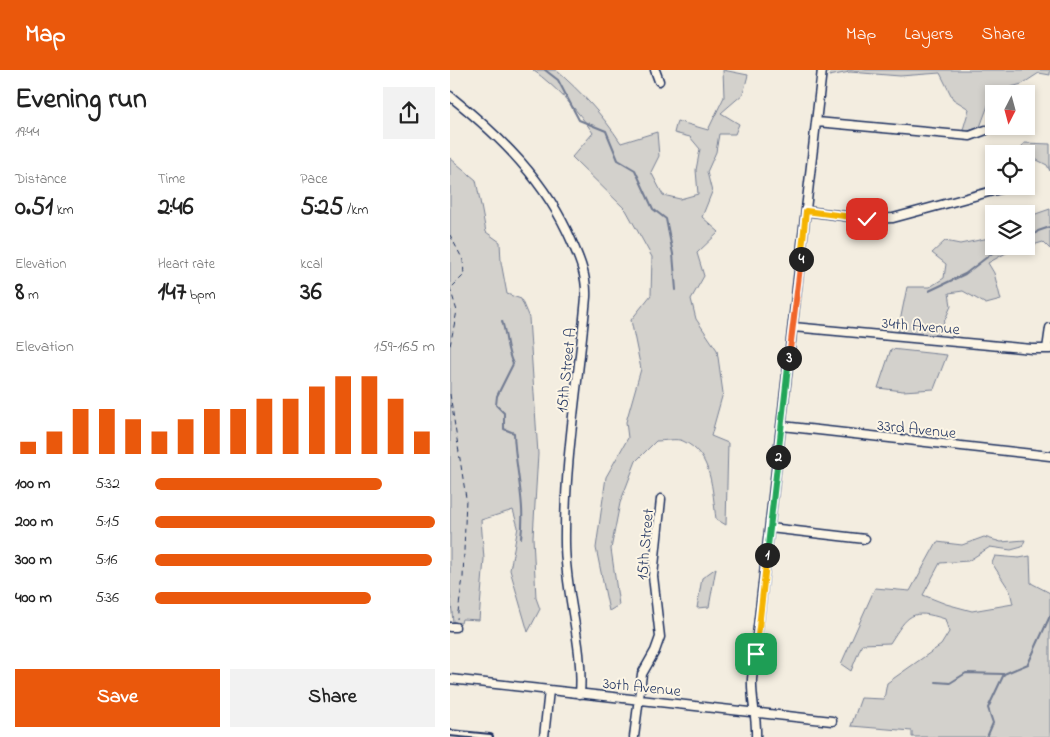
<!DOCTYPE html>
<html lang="en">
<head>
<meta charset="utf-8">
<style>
	:root { --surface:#fff; --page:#f2f2f2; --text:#222; --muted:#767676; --accent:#ea580c }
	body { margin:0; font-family:"Indie Flower",sans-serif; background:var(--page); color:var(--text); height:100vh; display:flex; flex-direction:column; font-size:19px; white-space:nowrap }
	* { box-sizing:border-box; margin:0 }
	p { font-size:16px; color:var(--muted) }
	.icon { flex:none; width:28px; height:28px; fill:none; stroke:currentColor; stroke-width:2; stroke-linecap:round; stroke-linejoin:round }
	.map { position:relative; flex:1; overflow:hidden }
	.drawer { display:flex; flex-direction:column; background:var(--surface); width:450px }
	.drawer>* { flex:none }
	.needle { width:32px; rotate:186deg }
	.buttons { position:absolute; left:535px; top:15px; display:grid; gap:10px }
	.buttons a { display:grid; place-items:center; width:50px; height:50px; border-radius:0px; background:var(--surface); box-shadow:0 2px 8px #0003; font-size:25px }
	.pin { position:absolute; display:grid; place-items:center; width:42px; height:42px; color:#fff; margin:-21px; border-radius:10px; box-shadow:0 2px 8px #0006 }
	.km { position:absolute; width:25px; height:25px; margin:-12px; border-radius:50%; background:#222; color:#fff; font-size:14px; line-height:25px; text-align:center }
	.round { display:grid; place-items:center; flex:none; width:52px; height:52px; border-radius:0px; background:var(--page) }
	.head { display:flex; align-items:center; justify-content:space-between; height:85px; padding:0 15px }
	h1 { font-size:28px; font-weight:800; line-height:38px }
	.metrics { display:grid; grid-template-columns:repeat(3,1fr); gap:8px; height:85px; padding:5px 15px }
	.metrics div { display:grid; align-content:center }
	.metrics b { font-size:25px; font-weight:800 }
	.metrics small { font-size:14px; font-weight:400 }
	.metrics p { font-size:14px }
	.chart { height:140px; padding:10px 15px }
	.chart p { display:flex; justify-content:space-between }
	.chart svg { width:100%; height:90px; margin-top:5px; stroke:var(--accent); stroke-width:6 }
	.primary-button { display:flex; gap:10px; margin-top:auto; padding:10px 15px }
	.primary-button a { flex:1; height:58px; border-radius:0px; background:var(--accent); color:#fff; font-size:20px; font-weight:800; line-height:58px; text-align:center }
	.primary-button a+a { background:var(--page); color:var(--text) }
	ul { padding:0 15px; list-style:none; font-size:16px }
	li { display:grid; grid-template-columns:80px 60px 1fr; align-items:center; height:38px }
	li i { height:12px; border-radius:6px; background:var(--accent) }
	header { display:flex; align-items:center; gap:30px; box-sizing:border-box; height:70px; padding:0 25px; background:var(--accent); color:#fff }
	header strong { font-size:24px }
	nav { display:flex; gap:28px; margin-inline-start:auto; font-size:18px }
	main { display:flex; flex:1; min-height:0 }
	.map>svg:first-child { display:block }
	.green { fill:#d3d1cc; stroke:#778095 }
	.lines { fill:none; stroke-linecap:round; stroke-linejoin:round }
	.stream { stroke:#707a91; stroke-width:2 }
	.lane-casing { stroke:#1b2f5e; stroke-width:8 }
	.street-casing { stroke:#1b2f5e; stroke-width:11 }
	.path { stroke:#1b2f5e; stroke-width:1; stroke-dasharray:5 4; stroke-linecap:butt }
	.lane { stroke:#fcf5e5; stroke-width:4 }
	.street { stroke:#fcf5e5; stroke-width:8 }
	.split-1-casing { stroke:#fff; stroke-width:10 }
	.split-2-casing { stroke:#fff; stroke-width:10 }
	.split-3-casing { stroke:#fff; stroke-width:10 }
	.split-4-casing { stroke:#fff; stroke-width:10 }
	.split-5-casing { stroke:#fff; stroke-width:10 }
	.split-1 { stroke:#f5b400; stroke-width:6 }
	.split-2 { stroke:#22a559; stroke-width:6 }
	.split-3 { stroke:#22a559; stroke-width:6 }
	.split-4 { stroke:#f0652b; stroke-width:6 }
	.split-5 { stroke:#f5b400; stroke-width:6 }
	.labels { text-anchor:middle; stroke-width:4; stroke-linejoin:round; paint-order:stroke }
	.street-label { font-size:16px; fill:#1b2f5e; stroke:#fcf5e5 }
</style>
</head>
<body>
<header>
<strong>Map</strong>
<nav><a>Map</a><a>Layers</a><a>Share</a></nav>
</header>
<main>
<section class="drawer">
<div class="head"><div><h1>Evening run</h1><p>19:44</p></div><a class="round"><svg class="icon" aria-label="share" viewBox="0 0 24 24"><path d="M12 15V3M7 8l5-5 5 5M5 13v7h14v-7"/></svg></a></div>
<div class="metrics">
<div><p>Distance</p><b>0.51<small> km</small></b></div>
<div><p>Time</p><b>2:46</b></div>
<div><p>Pace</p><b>5:25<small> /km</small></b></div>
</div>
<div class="metrics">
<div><p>Elevation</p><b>8<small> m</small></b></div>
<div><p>Heart rate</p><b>147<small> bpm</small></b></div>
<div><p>kcal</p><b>36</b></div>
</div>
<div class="chart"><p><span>Elevation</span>159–165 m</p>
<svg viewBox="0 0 160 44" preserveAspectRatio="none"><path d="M5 44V38M15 44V33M25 44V22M35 44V22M45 44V27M55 44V33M65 44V27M75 44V22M85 44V22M95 44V17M105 44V17M115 44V11M125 44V6M135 44V6M145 44V17M155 44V33"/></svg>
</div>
<ul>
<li><b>100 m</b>5:32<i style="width:81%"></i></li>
<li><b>200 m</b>5:15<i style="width:100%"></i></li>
<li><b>300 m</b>5:16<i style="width:99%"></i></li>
<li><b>400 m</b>5:36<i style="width:77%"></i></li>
</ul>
<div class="primary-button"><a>Save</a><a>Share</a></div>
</section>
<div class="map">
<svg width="600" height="667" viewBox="0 0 600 667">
	<rect width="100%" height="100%" fill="#f3ede0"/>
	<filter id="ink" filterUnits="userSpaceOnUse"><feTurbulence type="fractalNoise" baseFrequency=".02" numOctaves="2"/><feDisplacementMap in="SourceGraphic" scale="10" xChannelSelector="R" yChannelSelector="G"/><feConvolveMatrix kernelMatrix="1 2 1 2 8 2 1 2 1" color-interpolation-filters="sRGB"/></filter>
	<g filter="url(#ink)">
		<path class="green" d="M 83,0 L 106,0 C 131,22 152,44 171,73 L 207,62 L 209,86 L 201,102 L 213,125 L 230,129 L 248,124 L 246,100 L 250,79 L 240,67 L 224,63 L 227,51 L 258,60 L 274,27 L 273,0 L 298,5 L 293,24 L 271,43 L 289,54 L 285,64 L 269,64 L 266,82 L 257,102 L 262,122 L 252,147 L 269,162 L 247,183 L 254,206 L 241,229 L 246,249 L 267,280 L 273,323 L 261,366 L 278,373 L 276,455 L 266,449 C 262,421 263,384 233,371 C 227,368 214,371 206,371 L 186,391 L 170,433 L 161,479 L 169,535 L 159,541 L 146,478 L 156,407 L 178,368 L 176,352 L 191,299 L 181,250 L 201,225 L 202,187 L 176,140 L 122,87 L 143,63 C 127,39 106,17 83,0 Z
			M 382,0 L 600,0 L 600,5 L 589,3 L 572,14 L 543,22 L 530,57 L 512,63 L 519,39 L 503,29 L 490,3 L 450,6 L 400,2 L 379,6 Z
			M 574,73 L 600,74 L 600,101 L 597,95 L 569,81 Z
			M 0,88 L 26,110 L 36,162 L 50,172 L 51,192 L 57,224 L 71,229 L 79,248 L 88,384 L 83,467 L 86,528 L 90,539 L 78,562 L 60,500 L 68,457 L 63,440 L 31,450 L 34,489 L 29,550 L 12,549 L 11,553 L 3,552 L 0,522 Z
			M 600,139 L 600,179 L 593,172 L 556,183 L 538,193 L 544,203 L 551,230 L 536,234 L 513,221 L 499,223 L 501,236 L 487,268 L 448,261 L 457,217 L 480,217 L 494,208 L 496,194 L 482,183 L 495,171 L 510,174 L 544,167 L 544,176 L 576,176 L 576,151 L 580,146 Z
			M 441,279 L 497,285 L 484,319 L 453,321 L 428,318 Z
			M 534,467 L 551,472 L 575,470 L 572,477 L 561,480 L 540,477 L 518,491 L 490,493 L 473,525 L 496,534 L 522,541 L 563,534 L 560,521 L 542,493 L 545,486 L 569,488 L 580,486 L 581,513 L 600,523 L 600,667 L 462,667 L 462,661 L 401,656 L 411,628 L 434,629 L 437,613 L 491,575 L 499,562 L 495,549 C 461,538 458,545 440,573 L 412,574 L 401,601 L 391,594 L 425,518 L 460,521 L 487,472 L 512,475 Z
			M 266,498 L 259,537 L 247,538 L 252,508 Z"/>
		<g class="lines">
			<path class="stream" d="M 95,0 L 108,10 L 129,50 L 156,61 L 168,90 L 185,100 L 203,139 L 216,149 L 223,184 L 226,220
				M 576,172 L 588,161 L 600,157
				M 479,221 L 515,204 L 545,181 L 571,176
				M 52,251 C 57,266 56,280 63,294 L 47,326 L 46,335 L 54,343 L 54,359 L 64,363 C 65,399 76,432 71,468
				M 486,612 L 500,613 L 516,603 L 553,604
				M 537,667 L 543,653 L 538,638 L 554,604 L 578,594 L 600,546"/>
			<g class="lane-casing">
				<path id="lane" d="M 0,663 L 40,667"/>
			</g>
			<g class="street-casing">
				<path id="street" d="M 205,0 L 209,11
					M 0,26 C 51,67 96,111 122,172 C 130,190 137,207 136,227 C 129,309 114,391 115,473 C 115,524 134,575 130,624
					M 367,52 L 520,66 L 536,60
					M 356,141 L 417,149 L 443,148 L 550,119
					M 343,257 L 582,279 L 600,279
					M 597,279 L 600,258
					M 332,356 L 600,386
					M 320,458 L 415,469
					M 0,557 L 5,557
					M 0,609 L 382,651
					M 94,667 L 99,620
					M 184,667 L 192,604 L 205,581 L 210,567 L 203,506 L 211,429
					M 306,667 C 307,647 301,629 302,609 L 372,0"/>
			</g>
			<path class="path" d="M 0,165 L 13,190 L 14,205 L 1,218
				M 0,218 L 7,241 L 0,276
				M 0,324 L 16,428 L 13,508 L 7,549"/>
			<use href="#lane" class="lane"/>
			<use href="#street" class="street"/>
		</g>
	</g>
	<g class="lines" filter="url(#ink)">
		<g class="split-1-casing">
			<path id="split-1" d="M 306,584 L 317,485"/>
		</g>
		<g class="split-2-casing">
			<path id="split-2" d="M 317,485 L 328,387"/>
		</g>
		<g class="split-3-casing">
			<path id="split-3" d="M 328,387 L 339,288"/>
		</g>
		<g class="split-4-casing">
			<path id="split-4" d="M 339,288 L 351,189"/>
		</g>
		<g class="split-5-casing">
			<path id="split-5" d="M 351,189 L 356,141 L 417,149"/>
		</g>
		<use href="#split-1" class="split-1"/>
		<use href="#split-2" class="split-2"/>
		<use href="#split-3" class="split-3"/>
		<use href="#split-4" class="split-4"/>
		<use href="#split-5" class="split-5"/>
	</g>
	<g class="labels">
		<g class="street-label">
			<text transform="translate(471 255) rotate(5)" y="6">34th Avenue</text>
			<text transform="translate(115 300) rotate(-84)" y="6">15th Street A</text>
			<text transform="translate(467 358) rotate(6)" y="6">33rd Avenue</text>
			<text transform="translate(194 474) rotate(-85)" y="6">15th Street</text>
			<text transform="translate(192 616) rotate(6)" y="6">30th Avenue</text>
		</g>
	</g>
</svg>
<div class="buttons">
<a><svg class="needle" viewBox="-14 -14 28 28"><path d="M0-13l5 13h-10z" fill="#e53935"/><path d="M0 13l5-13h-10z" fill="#767676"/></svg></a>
<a><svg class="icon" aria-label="locate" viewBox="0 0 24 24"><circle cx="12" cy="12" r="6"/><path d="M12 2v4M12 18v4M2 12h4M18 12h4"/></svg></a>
<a><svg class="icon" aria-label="layers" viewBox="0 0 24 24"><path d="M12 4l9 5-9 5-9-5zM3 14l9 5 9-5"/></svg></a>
</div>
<div class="pin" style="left:306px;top:584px;background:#1e9e55"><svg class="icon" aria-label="arrive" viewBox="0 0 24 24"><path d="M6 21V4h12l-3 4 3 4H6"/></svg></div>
<div class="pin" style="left:417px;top:149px;background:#d93025"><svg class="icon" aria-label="check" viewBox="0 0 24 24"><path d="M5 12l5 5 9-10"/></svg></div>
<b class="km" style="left:317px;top:485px">1</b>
<b class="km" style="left:328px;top:387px">2</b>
<b class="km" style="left:339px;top:288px">3</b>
<b class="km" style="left:351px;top:189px">4</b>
</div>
</main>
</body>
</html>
